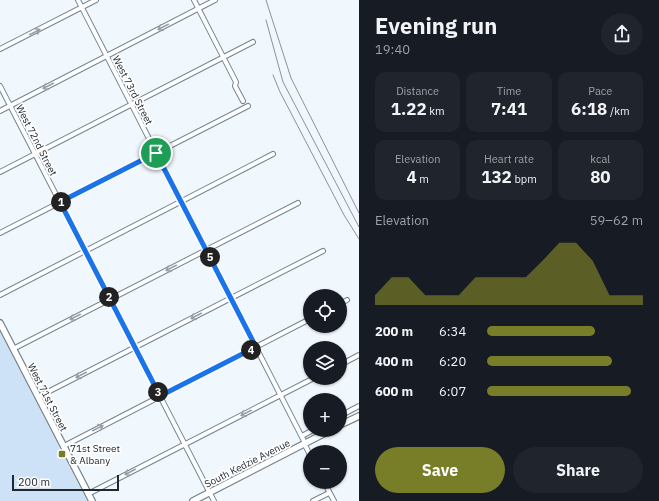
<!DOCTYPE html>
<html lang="en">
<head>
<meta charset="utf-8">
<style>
	:root { --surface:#171b24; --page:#20242c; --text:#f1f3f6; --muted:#9ea1a6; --accent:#787d27 }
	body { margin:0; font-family:"IBM Plex Sans",sans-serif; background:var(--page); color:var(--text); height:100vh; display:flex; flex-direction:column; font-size:15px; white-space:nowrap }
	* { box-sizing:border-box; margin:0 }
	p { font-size:13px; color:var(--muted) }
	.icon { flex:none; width:22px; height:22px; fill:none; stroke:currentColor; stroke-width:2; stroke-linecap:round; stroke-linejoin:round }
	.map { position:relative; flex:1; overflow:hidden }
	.side { display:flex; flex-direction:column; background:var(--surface); width:300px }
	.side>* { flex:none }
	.fabs { position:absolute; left:303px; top:289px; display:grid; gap:8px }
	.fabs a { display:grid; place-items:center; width:44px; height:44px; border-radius:50%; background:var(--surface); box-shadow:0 1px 3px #0004; font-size:20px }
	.scale { position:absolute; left:12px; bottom:10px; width:107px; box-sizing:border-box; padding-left:4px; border:2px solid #22282e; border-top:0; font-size:11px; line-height:14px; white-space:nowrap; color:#22282e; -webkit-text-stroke:3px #fff; paint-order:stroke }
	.pin { position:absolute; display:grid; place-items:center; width:34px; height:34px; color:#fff; margin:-17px; border:2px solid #fff; border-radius:50%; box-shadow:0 1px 4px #0007 }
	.km { position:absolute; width:20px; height:20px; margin:-10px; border-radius:50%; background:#222; color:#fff; font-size:11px; line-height:20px; text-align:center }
	.round { display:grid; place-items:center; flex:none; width:42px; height:42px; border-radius:21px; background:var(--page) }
	.headline { display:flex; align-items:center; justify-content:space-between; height:68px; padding:0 16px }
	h1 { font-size:22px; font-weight:700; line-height:30px }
	.stats { display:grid; grid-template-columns:repeat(3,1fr); gap:6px; height:68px; padding:4px 16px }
	.stats div { display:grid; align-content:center; border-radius:10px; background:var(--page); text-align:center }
	.stats b { font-size:17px; font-weight:700 }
	.stats small { font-size:11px; font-weight:400 }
	.stats p { font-size:11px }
	.chart { height:112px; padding:8px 16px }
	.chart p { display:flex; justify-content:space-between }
	.chart svg { width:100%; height:72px; margin-top:4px; fill:var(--accent); opacity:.7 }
	.primary-button { display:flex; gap:8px; margin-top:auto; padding:8px 16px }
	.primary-button a { flex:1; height:46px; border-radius:24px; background:var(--accent); color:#fff; font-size:16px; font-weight:700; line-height:46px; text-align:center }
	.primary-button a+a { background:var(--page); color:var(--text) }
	ul { padding:0 16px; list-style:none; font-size:13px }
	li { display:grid; grid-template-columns:64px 48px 1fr; align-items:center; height:30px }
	li i { height:10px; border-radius:5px; background:var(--accent) }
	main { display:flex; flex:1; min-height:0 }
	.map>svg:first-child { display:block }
	.green { fill:#cde2f6 }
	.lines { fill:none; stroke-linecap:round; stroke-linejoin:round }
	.minor-casing { stroke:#748491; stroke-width:6 }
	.secondary-casing { stroke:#748491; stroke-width:8 }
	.minor { stroke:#fff; stroke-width:4 }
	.secondary { stroke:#fff; stroke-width:5.5 }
	.rail { stroke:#8c9298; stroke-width:1 }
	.oneway { stroke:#9c9ea1 }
	.route-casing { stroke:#fff; stroke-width:8 }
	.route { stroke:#1a73e8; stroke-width:5 }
	.poi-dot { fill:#787d27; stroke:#fff; stroke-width:1.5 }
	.labels { text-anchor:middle; stroke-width:3.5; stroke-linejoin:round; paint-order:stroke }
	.street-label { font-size:10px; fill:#22282e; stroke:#fff }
	.poi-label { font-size:10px; fill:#22282e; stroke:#fff; text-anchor:start }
</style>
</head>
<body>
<main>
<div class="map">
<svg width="359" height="501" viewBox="0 0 359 501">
	<rect width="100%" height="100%" fill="#f0f7fd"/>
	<path class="green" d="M 0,332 L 87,501 L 0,501 Z"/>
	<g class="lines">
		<g class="minor-casing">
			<path id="minor" d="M 78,0 L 305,443
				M 194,0 L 236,82 L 235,86 L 243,101
				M 0,49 L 96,0
				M 0,86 L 214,501
				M 0,111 L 215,0
				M 0,172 L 253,42
				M 0,233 L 248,106
				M 0,295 L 273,154
				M 340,304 L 347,300
				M 13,349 L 298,203
				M 340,365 L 359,355
				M 38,397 L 323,251
				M 340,416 L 359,406
				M 302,436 L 313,430
				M 304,443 L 310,455
				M 64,446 L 310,319
				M 324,482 L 334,501
				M 88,494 L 314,378
				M 313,501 L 329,493"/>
		</g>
		<g class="secondary-casing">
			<path id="secondary" d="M 0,323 L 92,501
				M 340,425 L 359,416
				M 193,501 L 331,430"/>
		</g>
		<use href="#minor" class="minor"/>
		<use href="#secondary" class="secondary"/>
		<path class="rail" d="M 266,0 L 291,78 L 359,213
			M 266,20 L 283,82 L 359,227
			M 273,75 L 280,92 L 344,215 L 359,239"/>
	</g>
	<defs><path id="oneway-shaft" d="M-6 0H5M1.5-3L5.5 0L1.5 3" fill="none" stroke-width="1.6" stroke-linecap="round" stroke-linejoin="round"/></defs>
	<g class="oneway">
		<use href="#oneway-shaft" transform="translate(163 27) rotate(153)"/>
		<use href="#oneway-shaft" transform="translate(35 32) rotate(-27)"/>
		<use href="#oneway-shaft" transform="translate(48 86) rotate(153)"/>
		<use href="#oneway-shaft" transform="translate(171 268) rotate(153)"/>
		<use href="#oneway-shaft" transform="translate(196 316) rotate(153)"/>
		<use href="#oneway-shaft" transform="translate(75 317) rotate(153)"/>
		<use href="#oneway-shaft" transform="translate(81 375) rotate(153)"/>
		<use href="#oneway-shaft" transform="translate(246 413) rotate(153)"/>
		<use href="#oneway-shaft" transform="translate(98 428) rotate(-27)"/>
		<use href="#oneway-shaft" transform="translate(130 472) rotate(153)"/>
	</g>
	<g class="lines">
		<g class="route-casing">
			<path id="route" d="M 156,153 L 256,347 L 160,396 L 60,202 Z"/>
		</g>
		<use href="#route" class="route"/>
	</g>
	<rect class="poi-dot" x="58" y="450" width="8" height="8" rx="2"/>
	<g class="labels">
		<g class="street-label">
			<text transform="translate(133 90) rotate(63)" y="4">West 73rd Street</text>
			<text transform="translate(37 140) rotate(63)" y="4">West 72nd Street</text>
			<text transform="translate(48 397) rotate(63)" y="4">West 71st Street</text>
			<text transform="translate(247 463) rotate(-27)" y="4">South Kedzie Avenue</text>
		</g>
		<g class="poi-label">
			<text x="70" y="452">71st Street<tspan x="70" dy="12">&amp; Albany</tspan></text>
		</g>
	</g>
</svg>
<div class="fabs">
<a><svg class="icon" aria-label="locate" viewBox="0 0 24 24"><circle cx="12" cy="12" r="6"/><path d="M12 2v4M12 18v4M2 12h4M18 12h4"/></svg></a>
<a><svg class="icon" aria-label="layers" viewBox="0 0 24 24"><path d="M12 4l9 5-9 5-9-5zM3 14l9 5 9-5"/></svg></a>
<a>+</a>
<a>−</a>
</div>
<div class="scale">200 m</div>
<div class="pin" style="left:156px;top:153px;background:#1e9e55"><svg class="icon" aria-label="arrive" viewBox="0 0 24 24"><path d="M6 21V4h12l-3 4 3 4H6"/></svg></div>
<b class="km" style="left:61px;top:202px">1</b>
<b class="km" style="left:109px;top:297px">2</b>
<b class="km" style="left:158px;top:392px">3</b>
<b class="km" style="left:251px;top:350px">4</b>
<b class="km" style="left:210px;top:257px">5</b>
</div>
<section class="side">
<div class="headline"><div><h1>Evening run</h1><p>19:40</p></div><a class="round"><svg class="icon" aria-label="share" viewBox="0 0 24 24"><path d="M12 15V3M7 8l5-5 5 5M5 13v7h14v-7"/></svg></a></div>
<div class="stats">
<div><p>Distance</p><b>1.22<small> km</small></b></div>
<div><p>Time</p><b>7:41</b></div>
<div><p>Pace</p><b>6:18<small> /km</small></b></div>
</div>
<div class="stats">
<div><p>Elevation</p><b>4<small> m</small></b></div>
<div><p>Heart rate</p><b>132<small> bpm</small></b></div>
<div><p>kcal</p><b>80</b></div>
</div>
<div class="chart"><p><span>Elevation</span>59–62 m</p>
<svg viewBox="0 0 160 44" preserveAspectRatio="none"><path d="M0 44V38L10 27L20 27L30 38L40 38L50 38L60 27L70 27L80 27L90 27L100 17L110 6L120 6L130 17L140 38L150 38L160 38V44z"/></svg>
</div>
<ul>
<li><b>200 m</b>6:34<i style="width:69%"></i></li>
<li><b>400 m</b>6:20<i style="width:80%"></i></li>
<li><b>600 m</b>6:07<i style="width:92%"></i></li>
</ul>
<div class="primary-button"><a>Save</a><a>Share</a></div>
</section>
</main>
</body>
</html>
